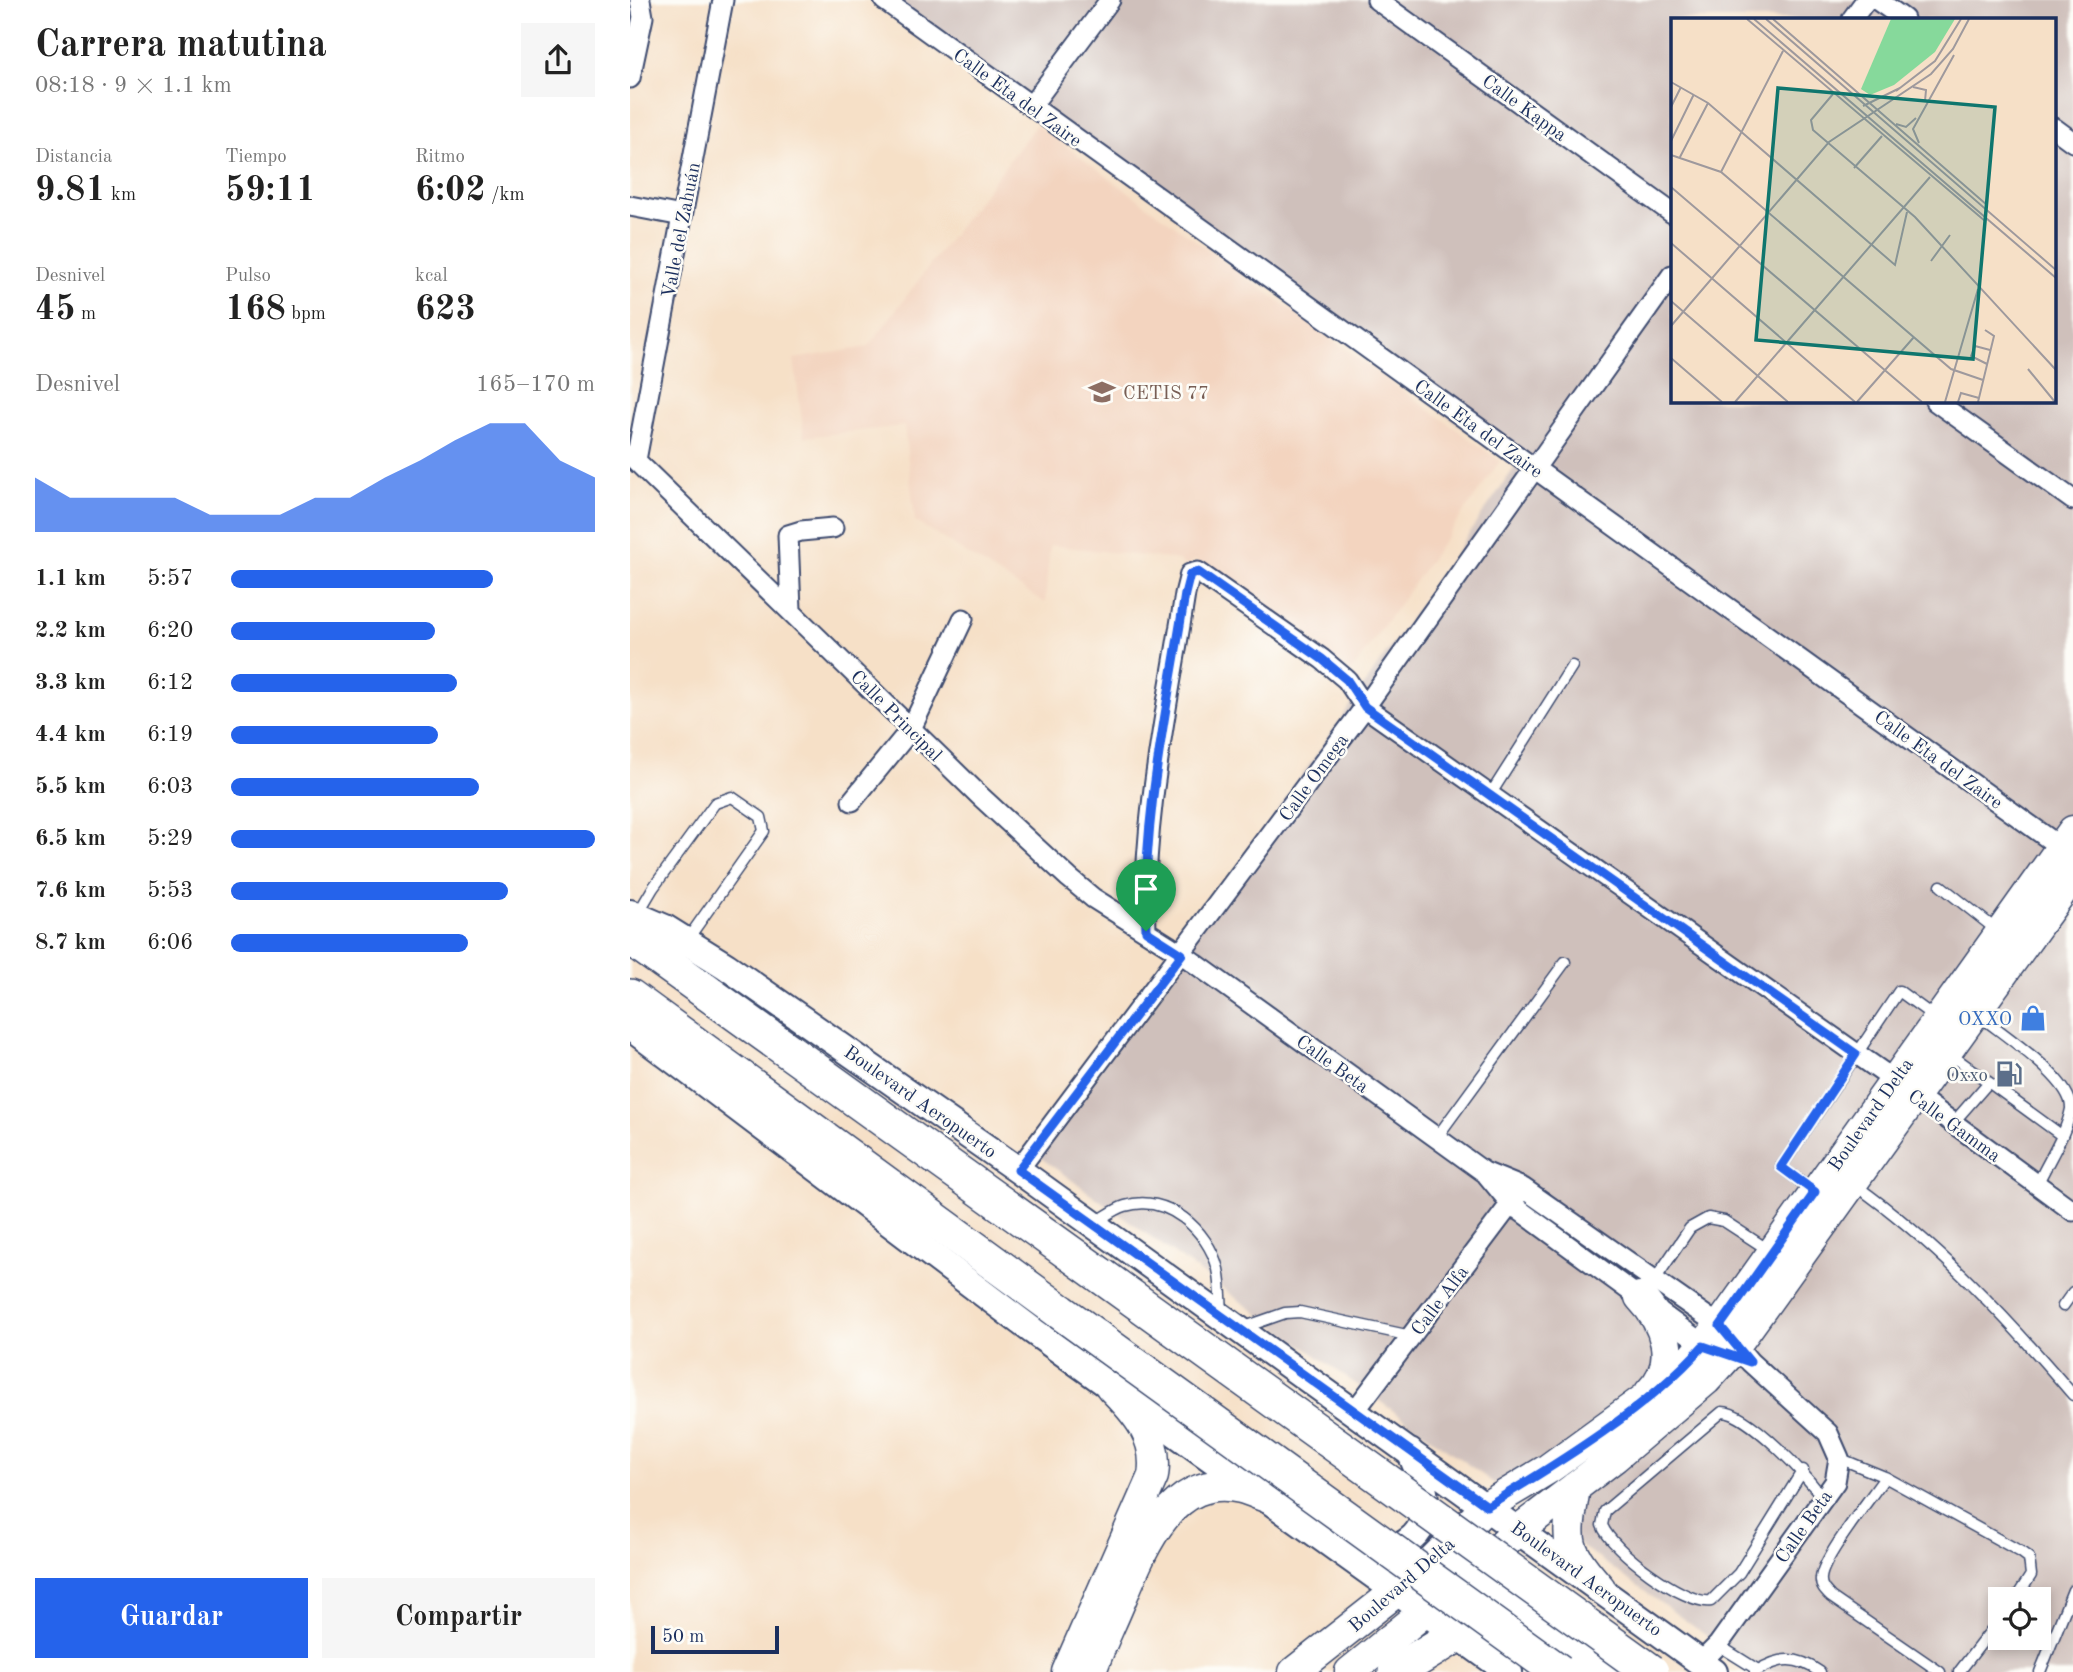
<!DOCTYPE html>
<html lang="es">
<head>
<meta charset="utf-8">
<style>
	:root { --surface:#fff; --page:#f6f6f6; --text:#222; --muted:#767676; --accent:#2563eb }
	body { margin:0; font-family:"Old Standard TT",serif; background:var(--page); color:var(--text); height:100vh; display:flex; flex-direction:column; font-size:26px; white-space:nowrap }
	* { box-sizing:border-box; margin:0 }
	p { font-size:23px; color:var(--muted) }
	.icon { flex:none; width:38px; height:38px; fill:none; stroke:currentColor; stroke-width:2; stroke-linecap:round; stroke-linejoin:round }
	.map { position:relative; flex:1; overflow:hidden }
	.sheet { display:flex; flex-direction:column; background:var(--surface); width:630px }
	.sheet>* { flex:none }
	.controls { position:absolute; left:1358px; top:1587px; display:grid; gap:14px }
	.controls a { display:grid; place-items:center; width:63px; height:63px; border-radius:0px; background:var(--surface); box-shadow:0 4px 10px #0003; font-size:35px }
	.scale { position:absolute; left:21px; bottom:18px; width:128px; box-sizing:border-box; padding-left:7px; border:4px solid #1b2f5e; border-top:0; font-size:19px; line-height:24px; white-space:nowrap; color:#1b2f5e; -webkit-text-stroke:5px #fdfcf7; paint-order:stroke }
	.pin { position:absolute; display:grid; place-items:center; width:60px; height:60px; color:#fff; margin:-72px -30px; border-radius:50% 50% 50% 0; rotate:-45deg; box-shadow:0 0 7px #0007 }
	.pin .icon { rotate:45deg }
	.round { display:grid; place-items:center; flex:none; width:74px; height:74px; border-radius:0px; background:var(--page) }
	.summary { display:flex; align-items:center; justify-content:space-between; height:119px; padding:0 35px }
	h1 { font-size:38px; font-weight:700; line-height:52px }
	.stats { display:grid; grid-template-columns:repeat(3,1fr); gap:10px; height:119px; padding:7px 35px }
	.stats div { display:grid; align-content:center }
	.stats b { font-size:35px; font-weight:700 }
	.stats small { font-size:19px; font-weight:400 }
	.stats p { font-size:19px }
	.chart { height:196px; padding:14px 35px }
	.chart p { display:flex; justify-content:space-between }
	.chart svg { width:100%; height:126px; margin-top:7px; fill:var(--accent); opacity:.7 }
	.cta { display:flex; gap:14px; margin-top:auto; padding:14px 35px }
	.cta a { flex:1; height:80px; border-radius:0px; background:var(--accent); color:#fff; font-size:28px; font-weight:700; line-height:80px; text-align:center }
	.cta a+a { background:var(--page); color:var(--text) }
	ul { padding:0 35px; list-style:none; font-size:23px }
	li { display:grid; grid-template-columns:112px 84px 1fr; align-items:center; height:52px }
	li i { height:18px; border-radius:9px; background:var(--accent) }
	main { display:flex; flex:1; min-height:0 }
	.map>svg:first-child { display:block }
	.built { fill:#f3d4bf }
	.industrial { fill:#cfc0bb; fill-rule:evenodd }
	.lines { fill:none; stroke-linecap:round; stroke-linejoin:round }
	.lane-casing { stroke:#3c4a6e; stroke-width:13 }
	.street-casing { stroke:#3c4a6e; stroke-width:23 }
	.secondary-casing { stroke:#3c4a6e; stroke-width:30 }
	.primary-casing { stroke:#3c4a6e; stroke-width:33 }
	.highway-casing { stroke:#3c4a6e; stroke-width:38 }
	.lane { stroke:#fff; stroke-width:10 }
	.street { stroke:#fff; stroke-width:19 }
	.secondary { stroke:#fff; stroke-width:26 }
	.primary { stroke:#fff; stroke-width:30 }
	.highway { stroke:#fff; stroke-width:35 }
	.highway-bridge-casing { stroke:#3c4a6e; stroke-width:38; stroke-linecap:butt }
	.highway-bridge { stroke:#fff; stroke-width:35 }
	.route-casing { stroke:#fff; stroke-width:14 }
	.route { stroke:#2563eb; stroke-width:9 }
	.labels { text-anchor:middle; stroke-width:5; stroke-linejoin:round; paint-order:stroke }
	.street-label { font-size:19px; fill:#1b2f5e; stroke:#fdfcf7 }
	.education-label { font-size:19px; fill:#785e54; stroke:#fdfcf7; text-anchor:start }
	.shop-label { font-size:19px; fill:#366cbe; stroke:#fdfcf7; text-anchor:end }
	.service-label { font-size:19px; fill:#4e5e75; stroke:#fdfcf7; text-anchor:end }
	.inset-road { fill:none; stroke:#9e999d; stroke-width:2 }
	.view { fill:#0f766e; fill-opacity:0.15; stroke:#0f766e; stroke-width:3.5 }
	.inset-edge { fill:none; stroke:#1b2f5e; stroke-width:3.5 }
</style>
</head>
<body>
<main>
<section class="sheet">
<div class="summary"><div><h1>Carrera matutina</h1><p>08:18 · 9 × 1.1 km</p></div><a class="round"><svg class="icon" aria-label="share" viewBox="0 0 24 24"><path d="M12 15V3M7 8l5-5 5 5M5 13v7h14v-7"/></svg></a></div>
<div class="stats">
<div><p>Distancia</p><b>9.81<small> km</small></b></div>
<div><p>Tiempo</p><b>59:11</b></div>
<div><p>Ritmo</p><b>6:02<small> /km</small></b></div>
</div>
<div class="stats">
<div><p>Desnivel</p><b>45<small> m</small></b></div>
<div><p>Pulso</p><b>168<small> bpm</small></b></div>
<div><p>kcal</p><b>623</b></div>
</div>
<div class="chart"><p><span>Desnivel</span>165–170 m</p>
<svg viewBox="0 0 160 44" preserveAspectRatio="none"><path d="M0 44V25L10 32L20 32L30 32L40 32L50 38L60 38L70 38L80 32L90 32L100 25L110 19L120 12L130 6L140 6L150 19L160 25V44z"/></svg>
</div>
<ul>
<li><b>1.1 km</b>5:57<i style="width:72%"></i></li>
<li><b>2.2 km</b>6:20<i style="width:56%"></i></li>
<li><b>3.3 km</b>6:12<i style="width:62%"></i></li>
<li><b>4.4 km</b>6:19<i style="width:57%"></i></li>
<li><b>5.5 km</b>6:03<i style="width:68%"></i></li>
<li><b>6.5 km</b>5:29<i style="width:100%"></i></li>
<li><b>7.6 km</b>5:53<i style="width:76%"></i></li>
<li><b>8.7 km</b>6:06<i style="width:65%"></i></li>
</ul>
<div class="cta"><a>Guardar</a><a>Compartir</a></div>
</section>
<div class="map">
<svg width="1443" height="1672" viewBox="0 0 1443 1672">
	<rect width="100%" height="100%" fill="#fdfcf7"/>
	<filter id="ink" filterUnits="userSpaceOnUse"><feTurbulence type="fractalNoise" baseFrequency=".0143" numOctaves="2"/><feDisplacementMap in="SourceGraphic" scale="14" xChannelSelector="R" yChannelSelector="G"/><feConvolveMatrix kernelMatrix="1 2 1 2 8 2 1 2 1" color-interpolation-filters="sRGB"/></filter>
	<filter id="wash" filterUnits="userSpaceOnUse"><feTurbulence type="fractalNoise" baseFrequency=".00686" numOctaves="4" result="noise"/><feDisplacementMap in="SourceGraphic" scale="28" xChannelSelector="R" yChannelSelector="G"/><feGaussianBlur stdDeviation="1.57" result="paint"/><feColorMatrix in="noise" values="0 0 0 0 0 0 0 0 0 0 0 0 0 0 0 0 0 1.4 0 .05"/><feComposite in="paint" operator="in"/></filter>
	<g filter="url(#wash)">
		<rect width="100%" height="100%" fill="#f6e0c7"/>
		<path class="built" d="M 406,125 L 870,461 L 721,672 L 564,560 L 558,568 L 548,560 L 420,545 L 415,603 L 285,521 L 274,426 L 174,437 L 164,359 L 238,347 Z"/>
		<path class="industrial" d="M 262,0 L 1443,0 L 1443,1672 L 1127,1672 L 404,1153 L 547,956 L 885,467 ZM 1042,19 L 1424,19 L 1424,401 L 1042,401 ZM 1370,1600 L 1409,1600 L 1409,1638 L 1370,1638 Z"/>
	</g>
	<g filter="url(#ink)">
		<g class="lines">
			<g class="lane-casing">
				<path id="lane" d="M 860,795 L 942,666
					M 1311,886 L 1369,932
					M 7,915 L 23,888 L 85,803 L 102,797 L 131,817 L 134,831 L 57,940
					M 1348,1014 C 1370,1033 1443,1079 1441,1109 C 1436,1135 1418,1161 1407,1185
					M 1320,1054 L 1431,1135
					M 1323,1123 L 1358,1083
					M 807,1137 L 935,962
					M 1225,1185 C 1307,1243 1378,1319 1443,1395
					M 1182,1190 L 1151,1167 L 1269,991 L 1306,1018
					M 466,1222 C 475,1217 485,1209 495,1206 C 537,1193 578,1230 588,1269 C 591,1283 591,1299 592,1313
					M 1024,1281 L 1060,1228 L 1078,1218 L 1094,1221 L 1140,1251
					M 1433,1306 L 1443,1292
					M 612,1328 L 655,1313 L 670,1312 L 781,1336
					M 1209,1458 L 1255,1477 L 1391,1552 L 1399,1558 L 1401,1575 L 1385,1600
					M 1173,1470 L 1109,1573 L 1081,1601 C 1055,1605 981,1550 972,1525 L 975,1511 L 1092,1412 C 1118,1412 1179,1477 1193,1499
					M 1255,1477 C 1241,1498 1193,1557 1191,1578 C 1190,1586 1195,1591 1201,1597 L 1310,1672
					M 1088,1645 L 1128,1670
					M 1125,1672 C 1149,1657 1166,1655 1190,1672
					M 1329,1672 L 1370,1619
					M 1410,1672 L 1443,1590"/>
			</g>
			<g class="street-casing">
				<path id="street" d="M 254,0 L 1440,854
					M 747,0 L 1042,213
					M 1247,0 L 1274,19
					M 1222,19 L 1236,0
					M 0,78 L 13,17 L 10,0
					M 401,106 L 480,0
					M 1424,128 L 1443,142
					M 0,206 L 52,216
					M 1305,401 L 1443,500
					M 0,455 L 349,795 L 439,878 L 463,898 L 552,954 L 854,1172 L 893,1188 L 1090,1326 L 1120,1362 L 1198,1433 L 1209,1458 L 1205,1482 L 1088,1645 L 1071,1662
					M 6,460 L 93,0
					M 161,610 L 158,535 L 171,531 L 203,528
					M 222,801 L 281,729 L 333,619
					M 516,931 C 512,818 538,705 555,594 L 560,574 L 568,572 L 692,659 L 717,680 L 735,707 L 1285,1095 L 1443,1211
					M 388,1170 L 735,707 L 1042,275
					M 857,1175 L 881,1204 L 1081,1350
					M 724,1412 L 888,1194"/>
			</g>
			<g class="secondary-casing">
				<path id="secondary" d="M 0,913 L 35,928 L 96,966 L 388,1170 L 1084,1672
					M 0,1027 L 403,1331 L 879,1672
					M 746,1552 C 809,1545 801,1495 780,1452"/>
			</g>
			<g class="primary-casing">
				<path id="primary" d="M 1010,1297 C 1035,1323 1050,1363 1020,1392
					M 945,1487 C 937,1541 932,1546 970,1588
					M 437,1672 L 523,1476 C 529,1438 507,1413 481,1387
					M 461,1672 C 469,1647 482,1622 492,1597 C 512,1549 543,1471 611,1488 C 622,1491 632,1496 642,1499
					M 664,1672 L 791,1572 L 857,1506 L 918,1469 L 1050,1373 L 1090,1326 L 1443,831
					M 720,1672 L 840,1575 L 890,1529 L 985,1457 L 1076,1380 L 1097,1357 L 1443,876"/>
			</g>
			<g class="highway-casing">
				<path id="highway" d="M 0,937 L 473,1277
					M 0,997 L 431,1312
					M 791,1572 L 814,1567 L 832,1570 L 972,1672
					M 766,1672 L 828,1634 L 872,1601"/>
			</g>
			<use href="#lane" class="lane"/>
			<use href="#street" class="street"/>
			<use href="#secondary" class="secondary"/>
			<use href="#primary" class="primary"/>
			<use href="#highway" class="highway"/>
			<g class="highway-bridge-casing">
				<path id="highway-bridge" d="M 473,1277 L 1021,1672
					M 431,1312 L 929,1672"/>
			</g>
			<use href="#highway-bridge" class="highway-bridge"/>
		</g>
	</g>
	<g class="lines" filter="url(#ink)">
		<g class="route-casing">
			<path id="route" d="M 568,572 L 692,659 L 717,680 L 735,707 L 1226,1054 L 1151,1167 L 1185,1192 L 1090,1326 L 1120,1362 L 1073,1346 C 1020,1407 927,1464 857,1506 L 388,1170 L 552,954 L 516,931 C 512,818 538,705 555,594 L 560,574 Z"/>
		</g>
		<use href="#route" class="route"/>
	</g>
	<defs>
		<g id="school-bare" transform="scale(2.1)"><path d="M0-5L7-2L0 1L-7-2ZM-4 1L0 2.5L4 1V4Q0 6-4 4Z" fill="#8d6e63" stroke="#fdfcf7" stroke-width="2.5" paint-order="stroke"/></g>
		<g id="shop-bare" transform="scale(2.1)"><path d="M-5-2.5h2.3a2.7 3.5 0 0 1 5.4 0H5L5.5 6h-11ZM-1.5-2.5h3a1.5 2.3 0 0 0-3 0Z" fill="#3f7fe0" stroke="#fdfcf7" stroke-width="2.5" paint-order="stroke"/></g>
		<g id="fuel-bare" transform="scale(2.1)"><path d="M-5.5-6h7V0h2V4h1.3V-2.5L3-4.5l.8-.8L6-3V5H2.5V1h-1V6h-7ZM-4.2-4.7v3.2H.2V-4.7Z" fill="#5c6f8a" stroke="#fdfcf7" stroke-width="2.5" paint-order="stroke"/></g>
	</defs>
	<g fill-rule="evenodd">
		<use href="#school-bare" x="472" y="392"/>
		<use href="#shop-bare" x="1403" y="1018"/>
		<use href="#fuel-bare" x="1379" y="1074"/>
	</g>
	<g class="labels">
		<g class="street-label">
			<text transform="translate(388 97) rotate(36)" y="7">Calle Eta del Zaire</text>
			<text transform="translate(895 107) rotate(36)" y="7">Calle Kappa</text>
			<text transform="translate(50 230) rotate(-79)" y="7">Valle del Zahuán</text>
			<text transform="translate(849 428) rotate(36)" y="7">Calle Eta del Zaire</text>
			<text transform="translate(267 715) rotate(45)" y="7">Calle Principal</text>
			<text transform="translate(1309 759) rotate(36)" y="7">Calle Eta del Zaire</text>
			<text transform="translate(683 777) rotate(-54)" y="7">Calle Omega</text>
			<text transform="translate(703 1063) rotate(36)" y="7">Calle Beta</text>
			<text transform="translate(291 1101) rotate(35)" y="7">Boulevard Aeropuerto</text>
			<text transform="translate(1240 1114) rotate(-55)" y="7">Boulevard Delta</text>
			<text transform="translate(1325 1125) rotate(36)" y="7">Calle Gamma</text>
			<text transform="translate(809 1300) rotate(-53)" y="7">Calle Alfa</text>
			<text transform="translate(1173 1526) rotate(-55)" y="7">Calle Beta</text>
			<text transform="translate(957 1578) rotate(36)" y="7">Boulevard Aeropuerto</text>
			<text transform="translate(771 1584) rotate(-41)" y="7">Boulevard Delta</text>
		</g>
		<g class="education-label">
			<text x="493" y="399">CETIS 77</text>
		</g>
		<g class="shop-label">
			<text x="1382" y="1025">OXXO</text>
		</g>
		<g class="service-label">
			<text x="1358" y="1081">Oxxo</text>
		</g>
	</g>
	<g transform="translate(1041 18)">
		<rect width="385" height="385" fill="#f6e0c7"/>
		<path d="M 220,1 L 284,1 L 264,34 L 223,67 L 199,77 L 190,71 Z" fill="#86d99b"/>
		<path class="inset-road" d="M 76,1 L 314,203M 83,1 L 385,260M 95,1 L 385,252M 102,1 L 316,187M 0,64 L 37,85 L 224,247 L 236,194M 242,69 L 255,72 L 254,83M 225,73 L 264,43 L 290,1M 162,76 L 140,102 L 142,112 L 244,199 L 385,352M 192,88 L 229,70M 0,89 L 10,69M 225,106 L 235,109 L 245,100M 0,123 L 23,76M 248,125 L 242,111 L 283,37M 0,137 L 50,154 L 280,351 L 312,362M 9,139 L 37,85M 183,150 L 211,118M 50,154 L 112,33M 0,169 L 251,384M 0,225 L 184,384M 260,243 L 279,217M 0,283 L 117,384M 0,308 L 158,124 L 260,56 L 282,31 L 298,1M 0,340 L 51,384M 316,346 L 300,338 L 304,328 L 319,332M 357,351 L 384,384M 64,384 L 259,159M 186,384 L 243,319M 274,384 L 307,271M 287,384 L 290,375 L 308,380M 307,384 L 323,318 L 314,312"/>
		<path class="view" d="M 107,70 L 324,89 L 302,341 L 85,322 Z"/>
		<rect width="385" height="385" class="inset-edge"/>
	</g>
</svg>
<div class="controls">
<a><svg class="icon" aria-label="locate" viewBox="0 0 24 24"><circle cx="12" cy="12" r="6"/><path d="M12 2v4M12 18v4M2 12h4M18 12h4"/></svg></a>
</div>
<div class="scale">50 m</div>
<div class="pin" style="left:516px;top:931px;background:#1e9e55"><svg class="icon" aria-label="arrive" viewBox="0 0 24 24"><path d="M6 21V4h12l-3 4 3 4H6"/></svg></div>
</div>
</main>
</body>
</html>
